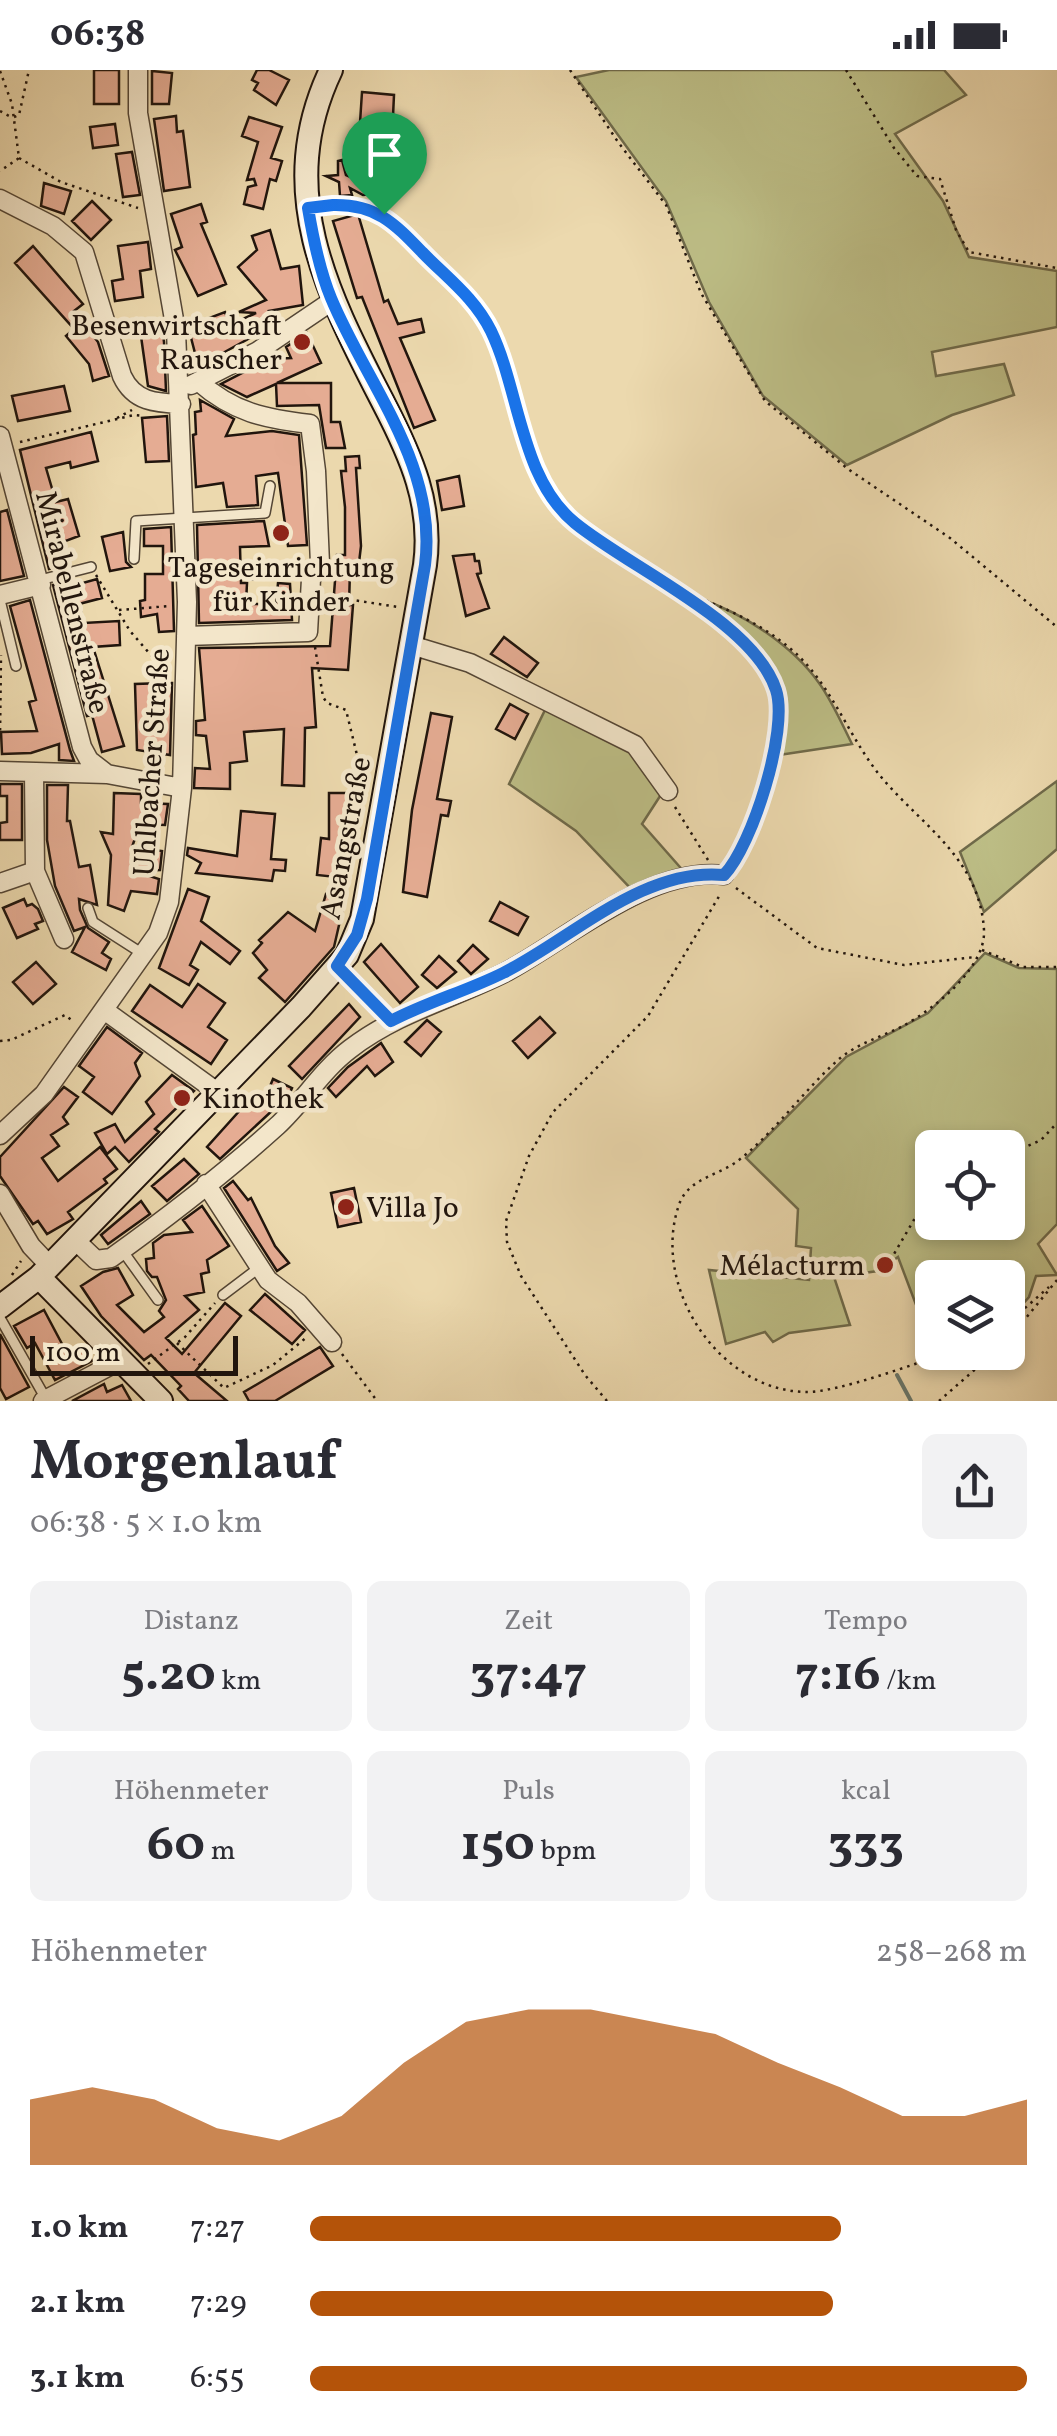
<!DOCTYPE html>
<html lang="de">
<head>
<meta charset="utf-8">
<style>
	:root { --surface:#fff; --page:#f2f2f3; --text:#2b2b33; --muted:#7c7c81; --accent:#b45309 }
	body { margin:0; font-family:Vollkorn,serif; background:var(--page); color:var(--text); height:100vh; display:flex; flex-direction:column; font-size:38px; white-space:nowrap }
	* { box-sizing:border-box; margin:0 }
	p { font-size:32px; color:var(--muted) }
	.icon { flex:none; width:55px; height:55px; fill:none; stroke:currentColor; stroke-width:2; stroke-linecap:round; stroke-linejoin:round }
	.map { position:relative; height:1331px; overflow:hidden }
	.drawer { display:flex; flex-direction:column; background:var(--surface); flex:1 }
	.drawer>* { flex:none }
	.fabs { position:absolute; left:915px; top:1060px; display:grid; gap:20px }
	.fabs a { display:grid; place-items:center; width:110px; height:110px; border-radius:15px; background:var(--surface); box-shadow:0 5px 15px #0003; font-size:50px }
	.scale { position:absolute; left:30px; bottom:25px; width:208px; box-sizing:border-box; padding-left:10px; border:5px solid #21150d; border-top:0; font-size:28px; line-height:35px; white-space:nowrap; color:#21150d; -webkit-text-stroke:8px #f3e6ca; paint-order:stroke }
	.pin { position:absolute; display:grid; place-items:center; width:85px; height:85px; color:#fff; margin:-102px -42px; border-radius:50% 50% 50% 0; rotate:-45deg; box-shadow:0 0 10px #0007 }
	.pin .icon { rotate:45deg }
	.round { display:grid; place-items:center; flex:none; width:105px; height:105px; border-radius:15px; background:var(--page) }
	.summary { display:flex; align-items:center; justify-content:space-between; height:170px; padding:0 30px }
	h1 { font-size:55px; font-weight:700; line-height:75px }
	.figures { display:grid; grid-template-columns:repeat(3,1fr); gap:15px; height:170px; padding:10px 30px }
	.figures div { display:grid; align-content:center; border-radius:15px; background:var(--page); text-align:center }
	.figures b { font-size:50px; font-weight:700 }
	.figures small { font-size:28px; font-weight:400 }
	.figures p { font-size:28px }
	.chart { height:280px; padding:20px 30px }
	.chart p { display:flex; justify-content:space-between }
	.chart svg { width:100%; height:180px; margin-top:10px; fill:var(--accent); opacity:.7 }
	ul { padding:0 30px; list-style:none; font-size:32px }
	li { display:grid; grid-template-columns:160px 120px 1fr; align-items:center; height:75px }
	li i { height:25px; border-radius:12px; background:var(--accent) }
	.status { display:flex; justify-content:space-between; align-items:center; height:70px; padding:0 50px; background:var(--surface); direction:ltr }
	.status svg { height:28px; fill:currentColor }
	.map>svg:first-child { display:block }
	.green { fill:#bdbe86; stroke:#6f6a4a; stroke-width:2.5; fill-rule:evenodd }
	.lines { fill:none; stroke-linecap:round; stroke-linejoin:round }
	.stream { stroke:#69786c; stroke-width:4 }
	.building { fill:#e5ac93; stroke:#21150d; stroke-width:2.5 }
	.lane-casing { stroke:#544635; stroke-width:12 }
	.street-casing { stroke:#544635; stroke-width:21 }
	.secondary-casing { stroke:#21150d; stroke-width:26 }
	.path { stroke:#21150d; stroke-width:2.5; stroke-dasharray:2.5 5; stroke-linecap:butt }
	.lane { stroke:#f3e6ca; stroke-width:9 }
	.street { stroke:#f3e6ca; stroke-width:18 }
	.secondary { stroke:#f3e6ca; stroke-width:22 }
	.route-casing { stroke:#fff; stroke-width:20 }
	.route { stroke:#1a73e8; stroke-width:12 }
	.poi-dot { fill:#8f2418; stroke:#f3e6ca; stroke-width:4 }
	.labels { text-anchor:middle; stroke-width:9; stroke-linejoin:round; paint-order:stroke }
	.poi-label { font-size:30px; fill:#21150d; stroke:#f3e6ca; text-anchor:end }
	.street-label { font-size:30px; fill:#21150d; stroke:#f3e6ca }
</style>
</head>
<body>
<div class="status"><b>06:38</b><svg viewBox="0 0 49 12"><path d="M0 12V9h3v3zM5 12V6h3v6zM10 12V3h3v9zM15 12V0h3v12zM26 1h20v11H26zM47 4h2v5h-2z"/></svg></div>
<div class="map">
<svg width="1057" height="1331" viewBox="0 0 1057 1331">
	<rect width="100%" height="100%" fill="#ecd9ae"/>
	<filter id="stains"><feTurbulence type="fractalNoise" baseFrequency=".002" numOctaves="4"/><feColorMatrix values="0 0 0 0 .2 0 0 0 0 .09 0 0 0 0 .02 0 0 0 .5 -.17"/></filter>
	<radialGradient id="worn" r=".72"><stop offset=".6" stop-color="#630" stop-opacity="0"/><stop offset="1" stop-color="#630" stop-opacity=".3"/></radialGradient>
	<path class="green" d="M 609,0 L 944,0 L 966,25 L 895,64 L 943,131 L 969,187 L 1057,201 L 1057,257 L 932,282 L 936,306 L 1004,294 L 1014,325 L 952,345 L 847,395 L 763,326 L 709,232 L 666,131 L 576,7 Z
		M 700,529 C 743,543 792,575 819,613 C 832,631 842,654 852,674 L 779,685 C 795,605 754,578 698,533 Z
		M 546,638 L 632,678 L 664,720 L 642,754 L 686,804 L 635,823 L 576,761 L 509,714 Z
		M 1057,711 L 1057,779 L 984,842 L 960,782 Z
		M 985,883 L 1019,898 L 1057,899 L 1057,1154 L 1038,1174 L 1057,1205 L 1036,1206 L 1029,1227 L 1019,1238 L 1008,1221 L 1008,1208 L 999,1207 L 996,1203 L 986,1207 L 932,1208 L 932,1229 L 918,1240 L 898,1187 L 878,1201 L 834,1207 L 850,1255 L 789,1263 L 773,1272 L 765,1262 L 726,1274 L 709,1200 L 809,1210 L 811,1178 L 796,1176 L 798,1139 L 746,1088 L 846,987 L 928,943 ZM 932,1078 L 1008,1078 L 1008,1152 L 932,1152 Z"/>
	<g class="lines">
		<path class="stream" d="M 897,1305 L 911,1331"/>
	</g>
	<path class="building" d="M 94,0 L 119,0 L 119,34 L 94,34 Z
		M 257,0 L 269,0 L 289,10 L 276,35 L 254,20 L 258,13 L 252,10 Z
		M 152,1 L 172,3 L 169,34 L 152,34 Z
		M 362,22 L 394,25 L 393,46 L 385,45 L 384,52 L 380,52 L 377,80 L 371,79 L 370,92 L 349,91 L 351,67 L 359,68 Z
		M 176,46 L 177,62 L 183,61 L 190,117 L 164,121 L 154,49 Z
		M 249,47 L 282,57 L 271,88 L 282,91 L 276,111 L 270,109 L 263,139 L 244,134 L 248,117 L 256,115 L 254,109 L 247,110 L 258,72 L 242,66 Z
		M 115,54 L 118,75 L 93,78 L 90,57 Z
		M 132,82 L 140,125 L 123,127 L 116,84 Z
		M 342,90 L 346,105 L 387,123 L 363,125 L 350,118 L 352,125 L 340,126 L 339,112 L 326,106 L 338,105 L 338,91 Z
		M 44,113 L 71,121 L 64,144 L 41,136 Z
		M 92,131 L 111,150 L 91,170 L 72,151 Z
		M 201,134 L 207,152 L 201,154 L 226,214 L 198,226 L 175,180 L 182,177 L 171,144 Z
		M 358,144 L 384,232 L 388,230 L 398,254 L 421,249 L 424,262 L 400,268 L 435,350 L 414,358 L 362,227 L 357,228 L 333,151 Z
		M 270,160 L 281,199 L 299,196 L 303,235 L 269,241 L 275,254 L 194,299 L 192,287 L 196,287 L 188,256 L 225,242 L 230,255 L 256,243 L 239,242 L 266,230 L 238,197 L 257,180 L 252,166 Z
		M 148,172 L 151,199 L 140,201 L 143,227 L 115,231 L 112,211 L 123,209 L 118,176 Z
		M 33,176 L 83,234 L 74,241 L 98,272 L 109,306 L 93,311 L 89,294 L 66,266 L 74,259 L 15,193 Z
		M 161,249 L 164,272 L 166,321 L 148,316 L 139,252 Z
		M 307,263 L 321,293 L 277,313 L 331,313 L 331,352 L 340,352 L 345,378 L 326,378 L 319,335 L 277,336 L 276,314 L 247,327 L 221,314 L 269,289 L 291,288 L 286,277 Z
		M 64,316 L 70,341 L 18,351 L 12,326 Z
		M 200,330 L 234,349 L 226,366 L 272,361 L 299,365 L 307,475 L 288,476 L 278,403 L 256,406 L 258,435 L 227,437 L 223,413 L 196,417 L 193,365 L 196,364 L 195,342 L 201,341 Z
		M 167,346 L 169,391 L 146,392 L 142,348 Z
		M 91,362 L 98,391 L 71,398 L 70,392 L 46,398 L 56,432 L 68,429 L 79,466 L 60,473 L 66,495 L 49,499 L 20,380 Z
		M 359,386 L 360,398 L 356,398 L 361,476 L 358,501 L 350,500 L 349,535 L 353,535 L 348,600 L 312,598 L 316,657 L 305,658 L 304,716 L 282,715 L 284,659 L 244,662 L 247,691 L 230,693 L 230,719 L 194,718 L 195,698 L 210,699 L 206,666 L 196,665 L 196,651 L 205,650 L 199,578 L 330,576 L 337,485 L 345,485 L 345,437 L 341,401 L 346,401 L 345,387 Z
		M 459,406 L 464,436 L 442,440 L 437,411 Z
		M 7,440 L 24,506 L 0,511 L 0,442 Z
		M 264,451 L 269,476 L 240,477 L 241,513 L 247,513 L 246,534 L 276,534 L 278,513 L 290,514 L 292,550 L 199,553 L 197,455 Z
		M 171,457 L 174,561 L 159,562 L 157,544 L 141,547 L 140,531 L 145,530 L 145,504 L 163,504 L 163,476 L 144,476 L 144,459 Z
		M 123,462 L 126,492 L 131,497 L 110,501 L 102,467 Z
		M 474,484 L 475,491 L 479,491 L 481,503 L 477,504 L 489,538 L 466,546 L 453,486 Z
		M 97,509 L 102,528 L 79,534 L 84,553 L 119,551 L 120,575 L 93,577 L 124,676 L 102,682 L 92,645 L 87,646 L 53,515 L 70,511 L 72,516 Z
		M 30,530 L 70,680 L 74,691 L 59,690 L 59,674 L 31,683 L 2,684 L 1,662 L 37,661 L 29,632 L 36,630 L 10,536 Z
		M 504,567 L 538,593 L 527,607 L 491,584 Z
		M 165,613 L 172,613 L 170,685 L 137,680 L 135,614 Z
		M 510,634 L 528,644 L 515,669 L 496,659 Z
		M 431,643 L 452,647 L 437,729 L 451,731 L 448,746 L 441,745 L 427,827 L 403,822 L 412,740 Z
		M 0,714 L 22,714 L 22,770 L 0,770 L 0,753 L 7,752 L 7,726 L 0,726 Z
		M 47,715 L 68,715 L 67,751 L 70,751 L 79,797 L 90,795 L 97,835 L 79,829 L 80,840 L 88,858 L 109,872 L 102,883 L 111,889 L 106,900 L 72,882 L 85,857 L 74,861 L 55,816 L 47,770 Z
		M 114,723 L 141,724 L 141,733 L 168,734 L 165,755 L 140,754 L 132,777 L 162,781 L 160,800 L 134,801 L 159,809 L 157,824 L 131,821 L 124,841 L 108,835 L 111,785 L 101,762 L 113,764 Z
		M 329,723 L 358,723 L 358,759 L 351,759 L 345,808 L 317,805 L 321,768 L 329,769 Z
		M 241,741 L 275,744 L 271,789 L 286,790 L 285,801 L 274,800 L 272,811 L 196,803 L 201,793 L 187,785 L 188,778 L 237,786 Z
		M 188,819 L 209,827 L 201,851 L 240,881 L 230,894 L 201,872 L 190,895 L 198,900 L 189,915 L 159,898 Z
		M 326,824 L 345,829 L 334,877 L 285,932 L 259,908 L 267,900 L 253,883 L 262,873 L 259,870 L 288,842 L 315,861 Z
		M 24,829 L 27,836 L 32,834 L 38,839 L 43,851 L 35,854 L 38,859 L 17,868 L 3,838 Z
		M 500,832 L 528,847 L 518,865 L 490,851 Z
		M 381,874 L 418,917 L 400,933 L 364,892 Z
		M 473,875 L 488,889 L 471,904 L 458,891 Z
		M 439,886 L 456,902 L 437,918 L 422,905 Z
		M 36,892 L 56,914 L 33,934 L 13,912 Z
		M 198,914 L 225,933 L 208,957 L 227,970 L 211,994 L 132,941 L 150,915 L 182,937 Z
		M 349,934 L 360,947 L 302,1009 L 289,996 Z
		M 540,947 L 555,963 L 528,988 L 513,971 Z
		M 427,950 L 441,962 L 421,986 L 405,972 Z
		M 107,957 L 142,983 L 135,993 L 140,1006 L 112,1044 L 83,1022 L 94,1007 L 79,996 Z
		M 381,973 L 393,992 L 375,1006 L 367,996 L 336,1027 L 328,1018 L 348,997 Z
		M 172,1005 L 194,1021 L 155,1059 L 159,1062 L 129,1092 L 115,1077 L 107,1084 L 95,1063 L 115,1054 L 125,1072 L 154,1044 L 146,1032 Z
		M 273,1009 L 292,1018 L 289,1025 L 220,1089 L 207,1077 L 251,1028 L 261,1038 Z
		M 64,1017 L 78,1027 L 63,1047 L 68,1054 L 51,1065 L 59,1076 L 42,1088 L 58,1111 L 100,1077 L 117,1099 L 104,1109 L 107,1113 L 68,1142 L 73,1149 L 47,1164 L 38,1151 L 33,1154 L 0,1106 L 0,1087 Z
		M 184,1089 L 199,1104 L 167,1131 L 152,1116 Z
		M 233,1111 L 248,1130 L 251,1128 L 275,1176 L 289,1193 L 277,1201 L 224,1118 Z
		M 354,1118 L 361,1152 L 338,1157 L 331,1123 Z
		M 141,1131 L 150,1144 L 108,1174 L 101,1165 Z
		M 202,1136 L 229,1176 L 207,1190 L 209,1202 L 201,1204 L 204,1222 L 185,1226 L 199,1240 L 166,1268 L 182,1284 L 225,1233 L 241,1246 L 194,1303 L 227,1331 L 189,1331 L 178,1319 L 181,1316 L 151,1285 L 144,1290 L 101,1246 L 81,1216 L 103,1202 L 118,1198 L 133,1225 L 117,1235 L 144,1262 L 164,1247 L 159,1241 L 166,1230 L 157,1207 L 152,1207 L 147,1201 L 146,1189 L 154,1188 L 153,1173 L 164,1165 L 192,1162 L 183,1150 Z
		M 265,1224 L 305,1260 L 292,1274 L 250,1240 Z
		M 44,1240 L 69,1287 L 85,1278 L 92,1291 L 55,1310 L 35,1273 L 27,1278 L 14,1256 Z
		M 0,1264 L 29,1317 L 6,1329 L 0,1318 Z
		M 320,1277 L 333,1296 L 275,1331 L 249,1331 L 244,1322 Z
		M 104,1314 L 107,1322 L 122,1315 L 131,1331 L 72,1331 Z"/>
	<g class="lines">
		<g class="lane-casing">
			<path id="lane" d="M 134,489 L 136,451 L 265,443 L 270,416
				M 248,505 L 303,505 L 311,509
				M 40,510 L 91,497
				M 0,530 L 16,596
				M 88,838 L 93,852 L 143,884
				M 122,1180 L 158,1230
				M 223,1225 L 260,1197
				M 0,1248 L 46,1329"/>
		</g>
		<g class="street-casing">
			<path id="street" d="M 0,129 L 53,156 L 84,182 L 122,306 C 134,332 156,333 181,334
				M 191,315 L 258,281 L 332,231
				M 0,366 L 82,677 L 89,690 L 107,704
				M 0,525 L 41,515
				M 186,566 L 308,562 L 311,509 L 320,494 L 316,401 L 310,354 C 265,349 233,342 199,312
				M 411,575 L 470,593 L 635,675 L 668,721
				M 0,701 L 107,704 L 182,718
				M 34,702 L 35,801 L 64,869
				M 0,813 L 35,801
				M 104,940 L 220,1024
				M 0,1065 L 44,1024 L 158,863 L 169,832 L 182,718 L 187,532 L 176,261 L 138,43 L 138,0
				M 206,1114 L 268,1210 L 298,1233 L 332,1272
				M 0,1124 L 31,1176 L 49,1195
				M 74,1169 L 96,1190 L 111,1188 C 168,1147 225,1103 277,1056 C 303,1032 322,1000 350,979 C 398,942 453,929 506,902 C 567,869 651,796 724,805
				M 43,1331 L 121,1290"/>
		</g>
		<g class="secondary-casing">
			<path id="secondary" d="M 39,1207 L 161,1331
				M 0,1237 L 39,1207 L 301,937 L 347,885 L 362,849 L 425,495 C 433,435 411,386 384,334 C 328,225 273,122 331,0"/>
		</g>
		<path class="path" d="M 570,0 L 618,72 L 666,135 L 701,223 L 765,331 L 848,399 L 950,468 L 1057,557
			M 846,0 L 894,78 L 917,106 L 940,109 L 956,160 L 969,182 L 1057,198
			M 0,1 L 12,34 L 19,88 L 0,101
			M 0,41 L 11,47
			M 14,47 L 19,45 L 29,0
			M 19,88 L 61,112 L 138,138
			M 329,135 C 379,133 390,151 423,183 C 434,194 448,202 458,214 C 494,257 505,305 523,357 C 552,439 596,485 678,519 C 719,536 757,550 792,580 C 835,617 850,674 889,716 C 929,760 980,793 984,860 C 986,898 934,939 903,956 C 881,967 856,974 838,990 C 803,1021 776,1061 739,1090 C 720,1105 690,1108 680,1132 C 649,1214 718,1321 806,1322 C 836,1323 917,1293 950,1282
			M 117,348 L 132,340
			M 20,372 L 134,345 L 144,346
			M 96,505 L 130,561 L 170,607
			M 680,521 C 702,544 730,559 752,582 C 810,644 762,728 733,793
			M 327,526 L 398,537
			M 119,540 L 170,536
			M 315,577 L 323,627 L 327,633 L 346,640 L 357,685 L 371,703
			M 0,668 L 1,585
			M 675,737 L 708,790
			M 736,818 L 817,878 L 904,895 L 975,887
			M 982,880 L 1023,897 L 1057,897
			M 350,909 L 379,939
			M 0,971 L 11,970 L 65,945 L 74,952
			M 1008,1085 L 1041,1070 L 1057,1053
			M 875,1192 L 885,1192 L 894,1184 L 932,1119
			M 12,1205 L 21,1191
			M 1008,1253 L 1049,1217
			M 1008,1270 L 1057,1210
			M 177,1273 L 224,1318 L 273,1295 L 307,1267
			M 342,1284 L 377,1331
			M 148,1294 L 185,1267 L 215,1233
			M 607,1331 L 585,1305 L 521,1206 L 507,1172 L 506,1151 L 529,1086 L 553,1042 L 648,946 L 721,823
			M 939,1331 L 995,1282"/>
		<use href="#lane" class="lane"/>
		<use href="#street" class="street"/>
		<use href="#secondary" class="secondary"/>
	</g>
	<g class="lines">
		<g class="route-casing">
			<path id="route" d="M 333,135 C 376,134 394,153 422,182 C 447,208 474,227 491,261 C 520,321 520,408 575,453 C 630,498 754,552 776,620 C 789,660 752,776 724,805 C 643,797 571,869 503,903 C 467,921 427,932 391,951 L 337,896 L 357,865 L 367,829 L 425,495 C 438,395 367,315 331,228 C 319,199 313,168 308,138 Z"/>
		</g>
		<use href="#route" class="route"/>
	</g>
	<g class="poi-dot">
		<circle cx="302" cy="272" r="10"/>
		<circle cx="281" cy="463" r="10"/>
		<circle cx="182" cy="1028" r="10"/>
		<circle cx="346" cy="1137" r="10"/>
		<circle cx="885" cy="1195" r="10"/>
	</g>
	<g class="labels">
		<g class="poi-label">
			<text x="282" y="265">Besenwirtschaft<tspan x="282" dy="34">Rauscher</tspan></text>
			<text x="281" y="507" text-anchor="middle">Tageseinrichtung<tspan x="281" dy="34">für Kinder</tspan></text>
			<text x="202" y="1038" text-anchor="start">Kinothek</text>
			<text x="366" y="1147" text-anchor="start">Villa Jo</text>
			<text x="865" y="1205">Mélacturm</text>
		</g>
		<g class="street-label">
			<text transform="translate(73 532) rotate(76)" y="10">Mirabellenstraße</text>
			<text transform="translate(151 692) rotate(-86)" y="10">Uhlbacher Straße</text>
			<text transform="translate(345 768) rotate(-79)" y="10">Asangstraße</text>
		</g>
	</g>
	<rect width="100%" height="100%" filter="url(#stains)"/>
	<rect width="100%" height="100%" fill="url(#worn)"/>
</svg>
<div class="fabs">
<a><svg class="icon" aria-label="locate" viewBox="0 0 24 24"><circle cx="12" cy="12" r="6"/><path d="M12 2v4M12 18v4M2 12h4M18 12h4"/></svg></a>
<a><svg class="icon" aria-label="layers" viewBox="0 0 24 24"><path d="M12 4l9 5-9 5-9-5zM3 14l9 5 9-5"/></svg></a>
</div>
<div class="scale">100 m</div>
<div class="pin" style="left:384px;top:144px;background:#1e9e55"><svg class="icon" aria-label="arrive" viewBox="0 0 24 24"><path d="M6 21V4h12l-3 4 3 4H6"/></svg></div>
</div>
<section class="drawer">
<div class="summary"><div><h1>Morgenlauf</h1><p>06:38 · 5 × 1.0 km</p></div><a class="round"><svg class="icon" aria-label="share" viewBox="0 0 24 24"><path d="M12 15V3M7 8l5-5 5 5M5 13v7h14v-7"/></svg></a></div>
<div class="figures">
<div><p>Distanz</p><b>5.20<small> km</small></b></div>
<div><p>Zeit</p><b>37:47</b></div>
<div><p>Tempo</p><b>7:16<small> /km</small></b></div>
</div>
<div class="figures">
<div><p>Höhenmeter</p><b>60<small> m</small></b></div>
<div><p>Puls</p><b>150<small> bpm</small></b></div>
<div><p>kcal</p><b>333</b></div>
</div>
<div class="chart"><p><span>Höhenmeter</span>258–268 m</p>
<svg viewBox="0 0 160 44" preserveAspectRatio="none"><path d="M0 44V28L10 25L20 28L30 35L40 38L50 32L60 19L70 9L80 6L90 6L100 9L110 12L120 19L130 25L140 32L150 32L160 28V44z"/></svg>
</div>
<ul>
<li><b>1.0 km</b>7:27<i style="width:74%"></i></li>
<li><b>2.1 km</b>7:29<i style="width:73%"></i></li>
<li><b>3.1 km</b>6:55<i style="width:100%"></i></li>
</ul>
</section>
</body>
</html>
